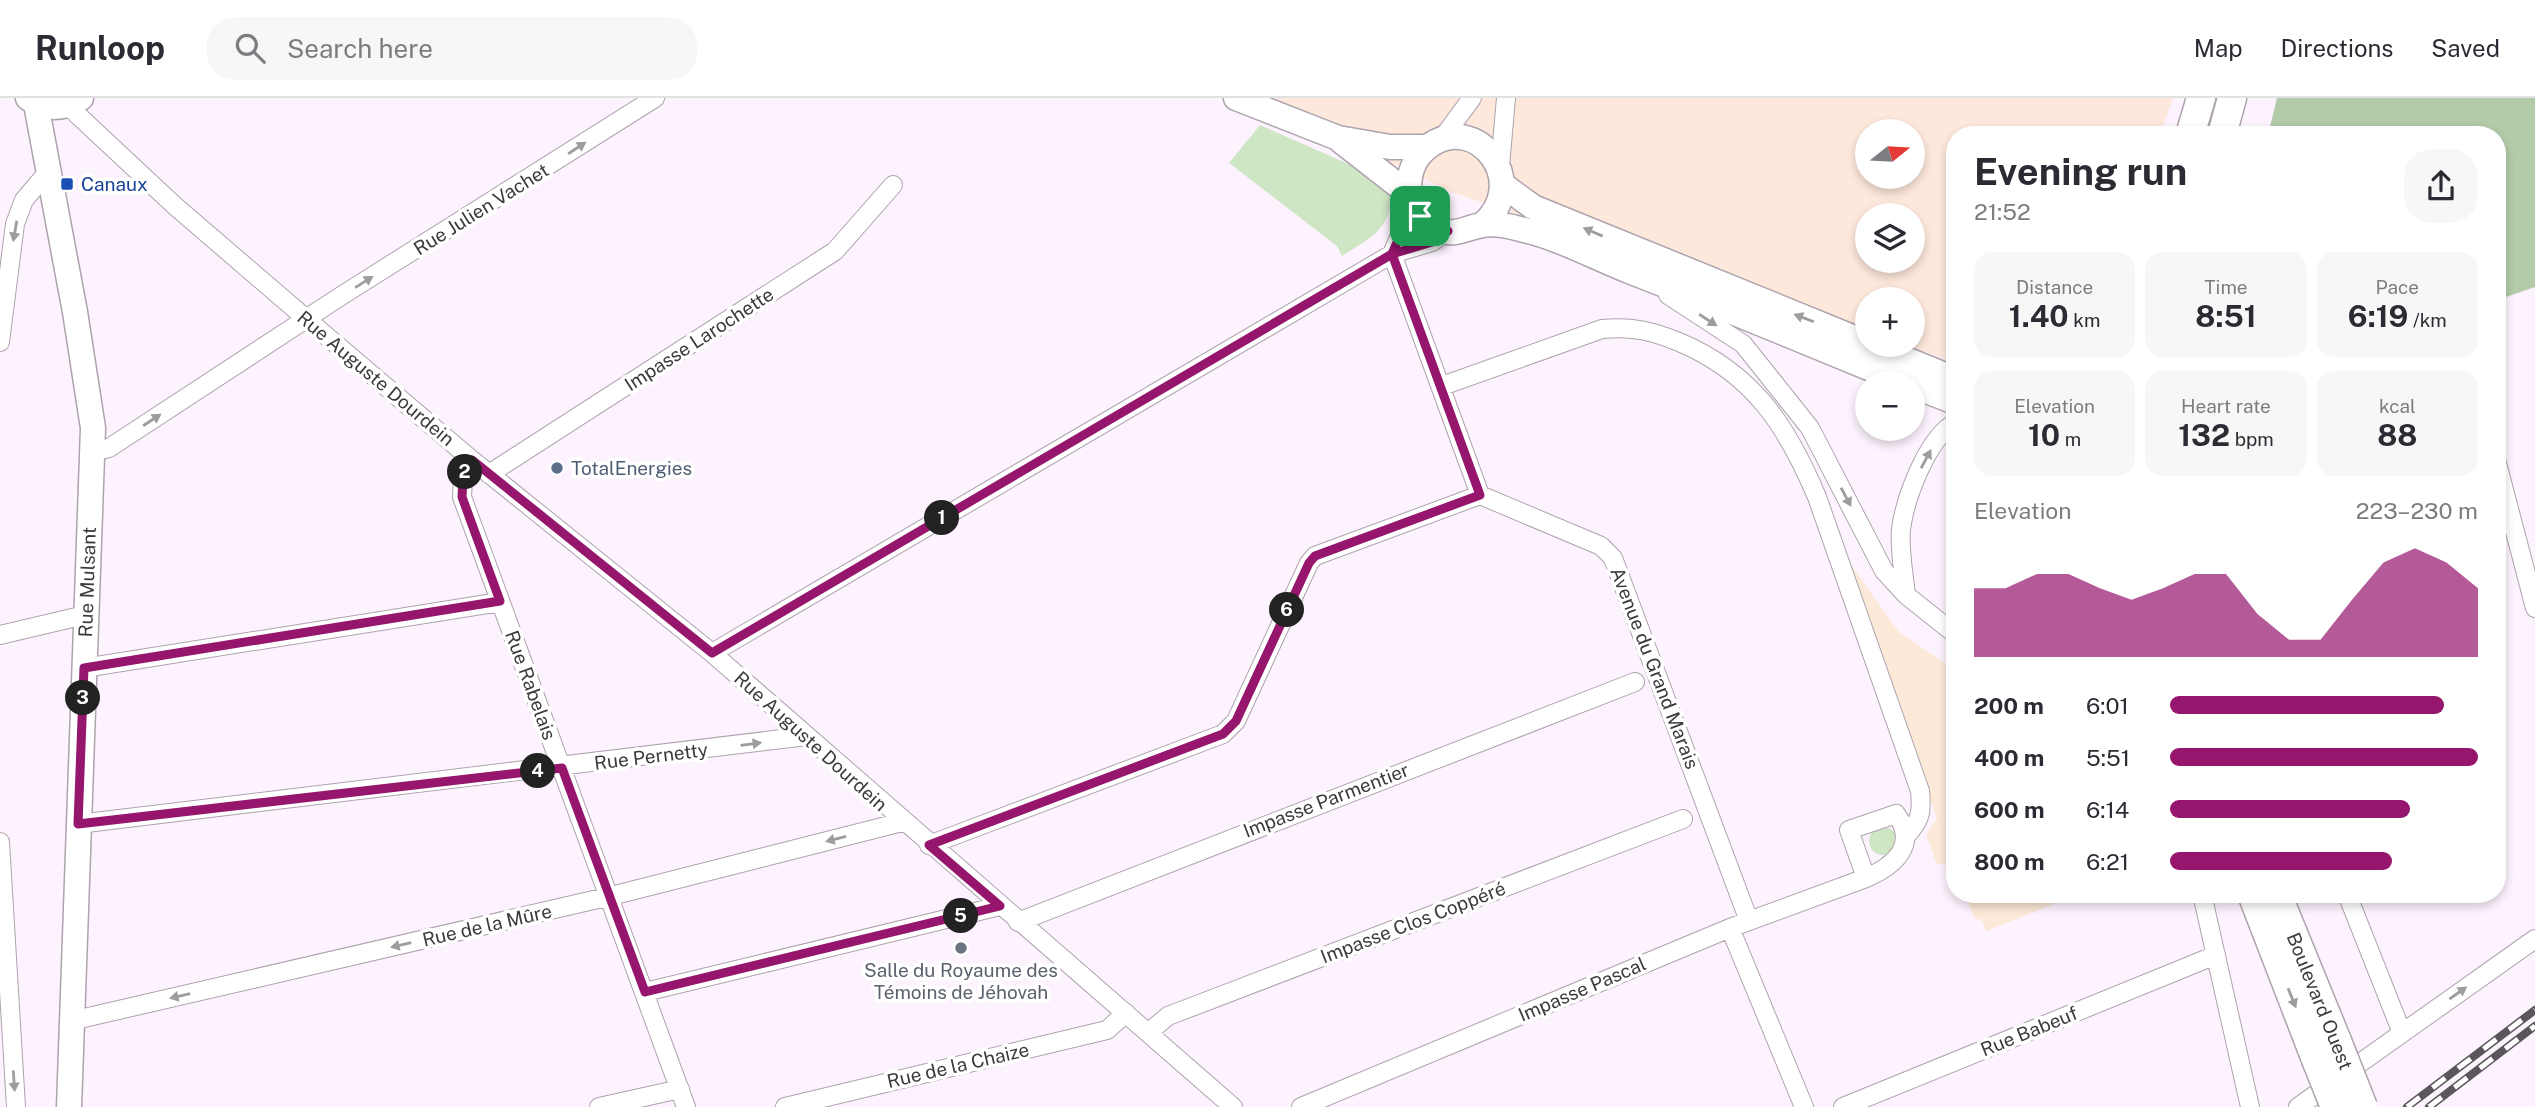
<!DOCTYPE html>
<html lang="en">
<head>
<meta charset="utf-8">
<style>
	:root { --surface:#fff; --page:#f7f7f7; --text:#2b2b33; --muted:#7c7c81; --line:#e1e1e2; --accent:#96156d }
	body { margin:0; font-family:"Public Sans",sans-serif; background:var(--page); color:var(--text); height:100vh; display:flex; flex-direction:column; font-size:26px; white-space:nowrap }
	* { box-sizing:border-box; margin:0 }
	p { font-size:23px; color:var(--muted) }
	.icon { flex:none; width:38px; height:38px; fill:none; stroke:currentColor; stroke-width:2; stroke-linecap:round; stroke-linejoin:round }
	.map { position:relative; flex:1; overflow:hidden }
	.side { position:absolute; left:1946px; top:28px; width:560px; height:777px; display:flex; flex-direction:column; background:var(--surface); border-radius:28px; box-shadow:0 4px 10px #0003 }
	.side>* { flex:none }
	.needle { width:46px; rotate:72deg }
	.fabs { position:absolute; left:1855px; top:21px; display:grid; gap:14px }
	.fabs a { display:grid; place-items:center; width:70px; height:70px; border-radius:50%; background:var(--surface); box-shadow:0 4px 10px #0003; font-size:35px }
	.pin { position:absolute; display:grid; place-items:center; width:60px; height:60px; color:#fff; margin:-30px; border-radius:14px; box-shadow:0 4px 10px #0006 }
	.km { position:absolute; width:35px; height:35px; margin:-18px; border-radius:50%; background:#222; color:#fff; font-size:19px; line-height:35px; text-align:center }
	.round { display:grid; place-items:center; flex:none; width:74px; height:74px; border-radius:28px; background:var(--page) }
	.summary { display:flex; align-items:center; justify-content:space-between; height:119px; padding:0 28px }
	h1 { font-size:38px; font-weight:700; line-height:52px }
	.stats { display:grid; grid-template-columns:repeat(3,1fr); gap:10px; height:119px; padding:7px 28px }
	.stats div { display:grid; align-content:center; border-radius:18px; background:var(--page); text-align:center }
	.stats b { font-size:30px; font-weight:700 }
	.stats small { font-size:19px; font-weight:400 }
	.stats p { font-size:19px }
	.chart { height:196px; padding:14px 28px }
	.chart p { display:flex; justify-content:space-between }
	.chart svg { width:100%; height:126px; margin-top:7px; fill:var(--accent); opacity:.7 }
	ul { padding:0 28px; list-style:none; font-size:23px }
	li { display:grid; grid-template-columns:112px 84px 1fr; align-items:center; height:52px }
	li i { height:18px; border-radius:9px; background:var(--accent) }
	header { display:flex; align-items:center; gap:42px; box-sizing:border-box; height:98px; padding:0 35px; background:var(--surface); border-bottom:2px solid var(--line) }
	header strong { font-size:33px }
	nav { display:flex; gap:38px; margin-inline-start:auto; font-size:24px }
	.search { width:490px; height:63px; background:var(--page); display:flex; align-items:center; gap:18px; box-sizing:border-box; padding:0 24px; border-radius:28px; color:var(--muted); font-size:26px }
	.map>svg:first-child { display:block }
	.commercial { fill:#fee8db; fill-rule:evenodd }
	.education { fill:#fce9d8 }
	.green { fill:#cfe6c5 }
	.forest { fill:#b3cba9 }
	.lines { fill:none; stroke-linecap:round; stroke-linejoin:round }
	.street-casing { stroke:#ada3ad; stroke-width:20 }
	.secondary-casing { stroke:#ada3ad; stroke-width:27 }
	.primary-casing { stroke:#ada3ad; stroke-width:31 }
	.street { stroke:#fff; stroke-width:18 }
	.secondary { stroke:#fff; stroke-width:24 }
	.primary { stroke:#fff; stroke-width:28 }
	.rail-casing { stroke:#5b565b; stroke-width:8 }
	.rail { stroke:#fff; stroke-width:5; stroke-dasharray:16; stroke-linecap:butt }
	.primary-bridge-casing { stroke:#ada3ad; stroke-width:31; stroke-linecap:butt }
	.primary-bridge { stroke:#fff; stroke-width:28 }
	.oneway { fill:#9e9c9e }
	.route-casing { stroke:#fff; stroke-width:14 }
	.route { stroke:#96156d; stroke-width:9 }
	.transit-dot { fill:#1a4fb4; stroke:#fff; stroke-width:2.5 }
	.service-dot { fill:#5c6f8a; stroke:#fff; stroke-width:2.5 }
	.worship-dot { fill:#6b7280; stroke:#fff; stroke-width:2.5 }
	.labels { text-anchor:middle; stroke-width:7; stroke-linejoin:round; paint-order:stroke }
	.transit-label { font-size:19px; fill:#164399; stroke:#fff; text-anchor:start }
	.street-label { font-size:19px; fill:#3d393d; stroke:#fff }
	.service-label { font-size:19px; fill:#4e5e75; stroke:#fff; text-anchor:start }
	.worship-label { font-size:19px; fill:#5b616d; stroke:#fff }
</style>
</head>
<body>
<header>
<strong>Runloop</strong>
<div class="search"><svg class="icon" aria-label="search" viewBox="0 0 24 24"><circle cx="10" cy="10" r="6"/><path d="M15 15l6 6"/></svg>Search here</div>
<nav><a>Map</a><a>Directions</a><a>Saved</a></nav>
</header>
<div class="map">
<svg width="2535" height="1009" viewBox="0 0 2535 1009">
	<rect width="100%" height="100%" fill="#fdf3fe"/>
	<path class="commercial" d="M 1257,0 L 2173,0 L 2160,37 L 1955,37 L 1955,264 L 1904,247 L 1913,247 L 1913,201 L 1867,201 L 1867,234 L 1454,95 ZM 1867,33 L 1913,33 L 1913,79 L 1867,79 ZM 1867,117 L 1913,117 L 1913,163 L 1867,163 Z"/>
	<path class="education" d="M 1843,456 L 1899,534 L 1955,572 L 1955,770 L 1936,765 L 1933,755 L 1926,737 L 1937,720 Z
		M 1965,796 L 2079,796 L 1986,833 L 1982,822 L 1974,820 Z"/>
	<path class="green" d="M 1260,27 L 1376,78 L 1391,101 C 1389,133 1367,142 1342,158 L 1337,148 L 1229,65 Z
		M1869 743a14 14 0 1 1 28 0a14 14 0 1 1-28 0Z"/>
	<path class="forest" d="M 2277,0 L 2535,0 L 2535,189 L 2497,202 L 2497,37 L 2268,37 Z"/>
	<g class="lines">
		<g class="street-casing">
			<path id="street" d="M 68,8 L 175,108 L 324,236 L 472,362 L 712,555 L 1233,1009
				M 1441,42 L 1472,0
				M 1500,68 L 1506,0
				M 1392,156 L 1480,397 L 1601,448 L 1613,460 L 1749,823
				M 1392,156 L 1413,107
				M 1668,197 L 1743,246 L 1810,330 L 1884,473 L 1906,497 L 1955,536
				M 0,244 L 15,126 L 24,102 L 47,75
				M 1442,288 L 1602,231 C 1632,228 1652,233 1679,244 C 1753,275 1787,328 1817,399 L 1920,693 C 1922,714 1921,722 1906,738
				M 92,354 L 109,350 L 341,198 L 655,0
				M 472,362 L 463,380 L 462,399 L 686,1009
				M 2497,365 L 2535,510
				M 489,376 L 835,153 L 893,87
				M 1906,497 C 1904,476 1899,453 1901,431 C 1905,401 1927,340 1955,325
				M 0,537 L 85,517
				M 712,555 L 1392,156 L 1432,144 L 1448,133
				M 84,570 L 500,504
				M 78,726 L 807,638
				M 0,744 L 16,1009
				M 929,747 L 1223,636 L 1236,623 L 1309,465 L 1315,458 L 1480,397
				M 2202,796 L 2250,1009
				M 2347,796 L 2402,935
				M 1018,824 L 1635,584
				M 1730,830 L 1804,1009
				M 645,894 L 1000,808
				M 71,923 L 611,798 L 902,724
				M 1148,935 L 1168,918 L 1683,721
				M 599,1009 L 680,991
				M 785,1009 L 1107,932 L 1126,915
				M 1301,1009 L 1730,830 L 1866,780 C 1894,768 1919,747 1896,716 L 1849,732 L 1866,780
				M 1843,1009 L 2216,857
				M 2298,1009 L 2535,841"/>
		</g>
		<g class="secondary-casing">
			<path id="secondary" d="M 28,0 C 45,12 64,12 81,0
				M 1236,0 L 1338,40 L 1390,49 L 1428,49
				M 36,6 L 75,214 L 93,330 L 69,1009
				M 1341,43 L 1409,96
				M 1503,87 L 1533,109 L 1867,245
				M 1482,127 C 1532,85 1477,13 1429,48 C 1404,66 1402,106 1428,125 C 1452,143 1461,130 1483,127 C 1494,125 1509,128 1520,131 C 1557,139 1594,159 1629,173 C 1722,209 1813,247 1905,285
				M 1871,247 L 1955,281
				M 1913,288 L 1955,304"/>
		</g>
		<g class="primary-casing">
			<path id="primary" d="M 2190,37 L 2201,0
				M 2222,37 L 2232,0
				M 2252,796 L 2315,959
				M 2277,796 L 2337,943"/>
		</g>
		<use href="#street" class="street"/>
		<use href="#secondary" class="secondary"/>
		<use href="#primary" class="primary"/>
		<g class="rail-casing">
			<path id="rail" d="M 2407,1009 L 2535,912
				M 2429,1009 L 2535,928"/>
		</g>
		<use href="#rail" class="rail"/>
		<g class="primary-bridge-casing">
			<path id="primary-bridge" d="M 2337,943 L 2363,1009
				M 2315,959 L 2335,1009"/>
		</g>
		<use href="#primary-bridge" class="primary-bridge"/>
	</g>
	<defs><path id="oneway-solid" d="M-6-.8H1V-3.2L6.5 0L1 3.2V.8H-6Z" transform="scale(1.75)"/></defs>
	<g class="oneway">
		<use href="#oneway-solid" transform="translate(577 50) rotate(-33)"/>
		<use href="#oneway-solid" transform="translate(15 133) rotate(100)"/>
		<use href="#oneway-solid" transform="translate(1593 134) rotate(-157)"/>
		<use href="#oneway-solid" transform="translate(364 184) rotate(-32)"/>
		<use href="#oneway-solid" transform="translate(1804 220) rotate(-159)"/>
		<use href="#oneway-solid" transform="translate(1708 222) rotate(33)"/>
		<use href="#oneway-solid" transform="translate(152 322) rotate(-33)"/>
		<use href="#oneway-solid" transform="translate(1926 361) rotate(-62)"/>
		<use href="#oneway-solid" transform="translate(1846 399) rotate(62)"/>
		<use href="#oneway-solid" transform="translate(751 646) rotate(-7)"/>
		<use href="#oneway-solid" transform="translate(836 741) rotate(166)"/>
		<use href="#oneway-solid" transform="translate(401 847) rotate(167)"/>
		<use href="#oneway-solid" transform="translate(2458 895) rotate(-35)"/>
		<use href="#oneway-solid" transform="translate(180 898) rotate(167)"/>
		<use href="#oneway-solid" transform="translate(2292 900) rotate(68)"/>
		<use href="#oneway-solid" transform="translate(14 983) rotate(86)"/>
	</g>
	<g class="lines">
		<g class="route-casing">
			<path id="route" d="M 1420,118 L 1413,107 L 1392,156 L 712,555 L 472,362 L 463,380 L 462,399 L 500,503 L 84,570 L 78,726 L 562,670 L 645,894 L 1000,808 L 929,747 L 1223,636 L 1236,623 L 1309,465 L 1315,458 L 1480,397 L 1392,156 L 1432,144 L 1448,133 L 1430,127 L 1420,118"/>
		</g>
		<use href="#route" class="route"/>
	</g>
	<rect class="transit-dot" x="60" y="79" width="14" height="14" rx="3.5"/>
	<circle class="service-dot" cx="557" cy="370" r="7"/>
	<circle class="worship-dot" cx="961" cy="850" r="7"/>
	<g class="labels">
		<g class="transit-label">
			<text x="81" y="93">Canaux</text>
		</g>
		<g class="street-label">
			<text transform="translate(481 111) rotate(-32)" y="7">Rue Julien Vachet</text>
			<text transform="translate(699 241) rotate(-33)" y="7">Impasse Larochette</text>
			<text transform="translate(376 280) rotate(40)" y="7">Rue Auguste Dourdein</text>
			<text transform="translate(87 484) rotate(-88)" y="7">Rue Mulsant</text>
			<text transform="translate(1655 570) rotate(69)" y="7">Avenue du Grand Marais</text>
			<text transform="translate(531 587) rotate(70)" y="7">Rue Rabelais</text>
			<text transform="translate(811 643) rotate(42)" y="7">Rue Auguste Dourdein</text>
			<text transform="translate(651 658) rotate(-7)" y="7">Rue Pernetty</text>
			<text transform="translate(1326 702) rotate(-21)" y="7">Impasse Parmentier</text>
			<text transform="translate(1413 824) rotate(-21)" y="7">Impasse Clos Coppéré</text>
			<text transform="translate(487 827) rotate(-13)" y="7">Rue de la Mûre</text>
			<text transform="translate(1582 891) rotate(-23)" y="7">Impasse Pascal</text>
			<text transform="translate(2320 903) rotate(68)" y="7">Boulevard Ouest</text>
			<text transform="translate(2029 933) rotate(-22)" y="7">Rue Babeuf</text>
			<text transform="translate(958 967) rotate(-13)" y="7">Rue de la Chaize</text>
		</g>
		<g class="service-label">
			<text x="571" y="377">TotalEnergies</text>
		</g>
		<g class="worship-label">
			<text x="961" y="879">Salle du Royaume des<tspan x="961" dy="22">Témoins de Jéhovah</tspan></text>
		</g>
	</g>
</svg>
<div class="fabs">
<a><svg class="needle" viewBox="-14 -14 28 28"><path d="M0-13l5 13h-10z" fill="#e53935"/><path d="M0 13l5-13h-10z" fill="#7c7c81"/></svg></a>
<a><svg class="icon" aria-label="layers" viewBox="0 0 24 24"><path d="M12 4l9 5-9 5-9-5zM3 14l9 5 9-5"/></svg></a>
<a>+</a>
<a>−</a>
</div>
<div class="pin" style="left:1420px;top:118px;background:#1e9e55"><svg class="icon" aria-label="arrive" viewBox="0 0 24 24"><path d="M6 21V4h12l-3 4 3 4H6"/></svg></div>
<b class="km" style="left:942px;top:420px">1</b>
<b class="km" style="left:465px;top:374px">2</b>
<b class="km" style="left:83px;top:600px">3</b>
<b class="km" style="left:538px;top:673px">4</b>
<b class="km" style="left:961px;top:818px">5</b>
<b class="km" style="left:1287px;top:512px">6</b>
<section class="side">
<div class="summary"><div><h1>Evening run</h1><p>21:52</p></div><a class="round"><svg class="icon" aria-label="share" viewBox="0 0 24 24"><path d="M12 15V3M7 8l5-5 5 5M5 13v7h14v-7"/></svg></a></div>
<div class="stats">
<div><p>Distance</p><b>1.40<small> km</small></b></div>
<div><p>Time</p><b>8:51</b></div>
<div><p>Pace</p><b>6:19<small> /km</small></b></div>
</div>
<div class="stats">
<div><p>Elevation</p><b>10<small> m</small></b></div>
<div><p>Heart rate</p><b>132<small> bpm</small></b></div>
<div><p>kcal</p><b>88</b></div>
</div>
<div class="chart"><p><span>Elevation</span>223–230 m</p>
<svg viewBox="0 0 160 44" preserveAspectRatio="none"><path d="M0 44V20L10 20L20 15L30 15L40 20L50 24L60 20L70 15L80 15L90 29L100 38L110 38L120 24L130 11L140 6L150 11L160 20V44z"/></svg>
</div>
<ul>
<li><b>200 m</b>6:01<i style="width:89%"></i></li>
<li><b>400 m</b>5:51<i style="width:100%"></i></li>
<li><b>600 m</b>6:14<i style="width:78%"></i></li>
<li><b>800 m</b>6:21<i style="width:72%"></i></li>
</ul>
</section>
</div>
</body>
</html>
